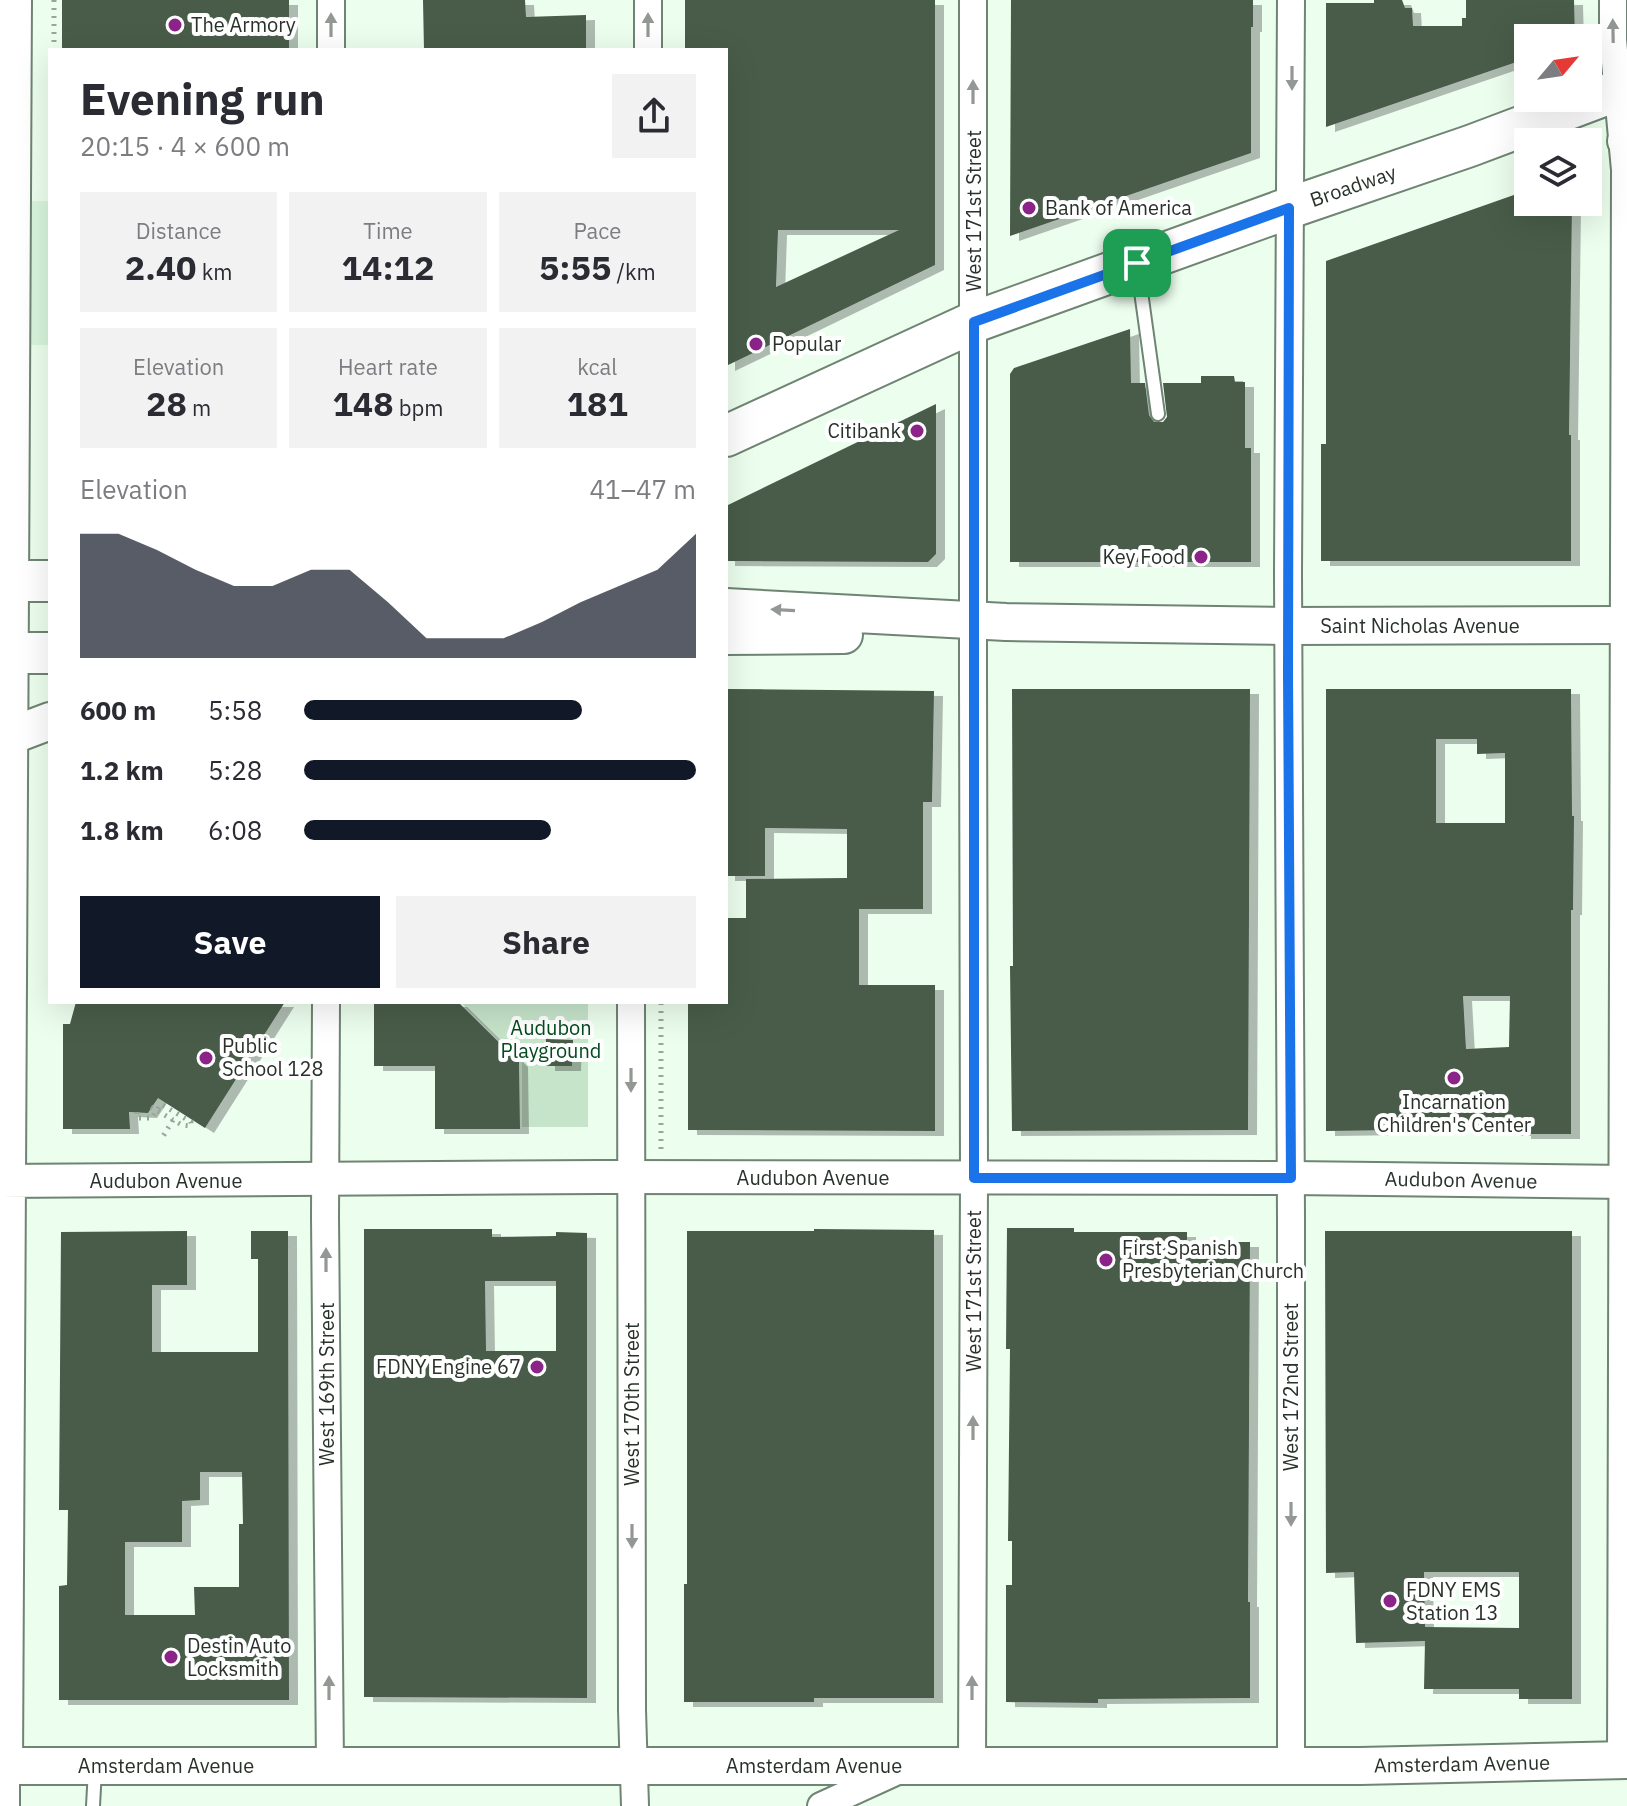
<!DOCTYPE html>
<html lang="en">
<head>
<meta charset="utf-8">
<style>
	:root { --surface:#fff; --page:#f2f2f3; --text:#2b2b33; --muted:#7c7c81; --accent:#111827 }
	body { margin:0; font-family:"IBM Plex Sans",sans-serif; background:var(--page); color:var(--text); height:100vh; display:flex; flex-direction:column; font-size:30px; white-space:nowrap }
	* { box-sizing:border-box; margin:0 }
	p { font-size:26px; color:var(--muted) }
	.icon { flex:none; width:44px; height:44px; fill:none; stroke:currentColor; stroke-width:2; stroke-linecap:round; stroke-linejoin:round }
	.map { position:relative; flex:1; overflow:hidden }
	.details { position:absolute; left:48px; top:48px; width:680px; height:956px; display:flex; flex-direction:column; background:var(--surface); border-radius:0px; box-shadow:0 8px 32px #0002 }
	.details>* { flex:none }
	.needle { width:52px; rotate:61deg }
	.buttons { position:absolute; left:1514px; top:24px; display:grid; gap:16px }
	.buttons a { display:grid; place-items:center; width:88px; height:88px; border-radius:0px; background:var(--surface); box-shadow:0 8px 32px #0002; font-size:40px }
	.pin { position:absolute; display:grid; place-items:center; width:68px; height:68px; color:#fff; margin:-34px; border-radius:16px; box-shadow:0 4px 12px #0006 }
	.round { display:grid; place-items:center; flex:none; width:84px; height:84px; border-radius:0px; background:var(--page) }
	.summary { display:flex; align-items:center; justify-content:space-between; height:136px; padding:0 32px }
	h1 { font-size:44px; font-weight:800; line-height:60px }
	.stats { display:grid; grid-template-columns:repeat(3,1fr); gap:12px; height:136px; padding:8px 32px }
	.stats div { display:grid; align-content:center; border-radius:0px; background:var(--page); text-align:center }
	.stats b { font-size:34px; font-weight:800 }
	.stats small { font-size:22px; font-weight:400 }
	.stats p { font-size:22px }
	.chart { height:224px; padding:16px 32px }
	.chart p { display:flex; justify-content:space-between }
	.chart svg { width:100%; height:144px; margin-top:8px; fill:var(--accent); opacity:.7 }
	.button { display:flex; gap:16px; margin-top:auto; padding:16px 32px }
	.button a { flex:1; height:92px; border-radius:0px; background:var(--accent); color:#fff; font-size:32px; font-weight:800; line-height:92px; text-align:center }
	.button a+a { background:var(--page); color:var(--text) }
	ul { padding:0 32px; list-style:none; font-size:26px }
	li { display:grid; grid-template-columns:128px 96px 1fr; align-items:center; height:60px }
	li i { height:20px; border-radius:10px; background:var(--accent) }
	.map>svg:first-child { display:block }
	.built { fill:#d8f5dc }
	.green { fill:#c6e4ca }
	.building { fill:#485b4a; fill-rule:evenodd; filter:url(#shadow) }
	.lines { fill:none; stroke-linecap:round; stroke-linejoin:round }
	.service-casing { stroke:#6f8472; stroke-width:16 }
	.minor-casing { stroke:#6f8472; stroke-width:30 }
	.tertiary-casing { stroke:#6f8472; stroke-width:36 }
	.secondary-casing { stroke:#6f8472; stroke-width:40 }
	.primary-casing { stroke:#6f8472; stroke-width:44 }
	.path { stroke:#98a69a; stroke-width:5; stroke-dasharray:2 6; stroke-linecap:butt }
	.service { stroke:#fff; stroke-width:12 }
	.minor { stroke:#fff; stroke-width:26 }
	.tertiary { stroke:#fff; stroke-width:32 }
	.secondary { stroke:#fff; stroke-width:36 }
	.primary { stroke:#fff; stroke-width:40 }
	.oneway { fill:#949894 }
	.route-casing { stroke:#fff; stroke-width:16 }
	.route { stroke:#1a73e8; stroke-width:10 }
	.poi-dot { fill:#8b2388; stroke:#fff; stroke-width:3 }
	.labels { text-anchor:middle; stroke-width:8; stroke-linejoin:round; paint-order:stroke }
	.poi-label { font-size:20px; fill:#28312a; stroke:#fff; text-anchor:start }
	.street-label { font-size:20px; fill:#28312a; stroke:#fff }
	.park-label { font-size:20px; fill:#044a1d; stroke:#fff }
</style>
</head>
<body>
<div class="map">
<svg width="1627" height="1806" viewBox="0 0 1627 1806">
	<defs>
		<filter id="shadow"><feDropShadow dx="9" dy="5" stdDeviation="0" flood-color="#0004"/></filter>
	</defs>
	<rect width="100%" height="100%" fill="#ecfeee"/>
	<path class="built" d="M 0,201 L 50,201 L 50,345 L 0,345 Z"/>
	<path class="green" d="M 460,1002 L 588,1002 L 588,1127 L 522,1127 L 522,1061 Z"/>
	<path class="building" d="M 62,0 L 289,0 L 289,50 L 62,50 Z
		M 423,0 L 525,0 L 526,17 L 586,15 L 586,50 L 424,50 Z
		M 685,0 L 935,0 L 935,265 L 726,366 L 726,50 L 685,50 ZM 778,230 L 899,230 L 776,287 Z
		M 1011,0 L 1253,0 L 1253,27 L 1251,27 L 1251,153 L 1010,236 Z
		M 1374,0 L 1402,0 L 1405,8 L 1412,8 L 1413,26 L 1462,26 L 1462,18 L 1466,18 L 1466,0 L 1574,0 L 1575,38 L 1528,38 L 1528,58 L 1326,127 L 1326,3 L 1374,3 Z
		M 1528,190 L 1528,202 L 1572,202 L 1569,435 L 1571,435 L 1571,561 L 1321,561 L 1321,444 L 1326,444 L 1326,261 Z
		M 1130,329 L 1131,383 L 1145,383 L 1149,415 L 1154,422 L 1163,422 L 1167,417 L 1163,383 L 1201,383 L 1201,376 L 1234,376 L 1235,382 L 1245,382 L 1245,448 L 1251,448 L 1251,562 L 1010,562 L 1010,374 L 1014,368 Z
		M 936,404 L 936,554 L 928,562 L 726,561 L 726,506 Z
		M 726,689 L 934,691 L 932,802 L 923,802 L 923,909 L 859,909 L 859,985 L 935,985 L 935,1131 L 688,1130 L 688,1002 L 726,1002 L 726,918 L 746,918 L 746,879 L 847,878 L 847,829 L 765,828 L 765,876 L 726,876 Z
		M 1012,689 L 1250,689 L 1248,1130 L 1012,1131 L 1010,966 L 1013,966 Z
		M 1326,689 L 1571,689 L 1572,816 L 1574,816 L 1573,910 L 1571,910 L 1571,1134 L 1522,1134 L 1522,1131 L 1510,1131 L 1510,1121 L 1398,1125 L 1398,1130 L 1326,1131 ZM 1436,739 L 1477,739 L 1477,754 L 1505,753 L 1505,823 L 1436,823 ZM 1463,996 L 1510,996 L 1509,1047 L 1466,1049 Z
		M 76,1002 L 285,1002 L 205,1128 L 158,1098 L 148,1113 L 129,1112 L 130,1129 L 63,1129 L 63,1024 L 70,1024 Z
		M 374,1002 L 458,1002 L 519,1062 L 520,1129 L 435,1129 L 435,1066 L 374,1066 Z
		M 546,1039 L 573,1040 L 572,1066 L 546,1066 Z
		M 1007,1228 L 1074,1228 L 1074,1232 L 1187,1232 L 1187,1242 L 1250,1242 L 1248,1602 L 1250,1602 L 1250,1698 L 1098,1699 L 1098,1703 L 1006,1702 L 1006,1585 L 1012,1585 L 1012,1541 L 1008,1541 L 1010,1349 L 1006,1349 Z
		M 364,1229 L 492,1229 L 492,1237 L 556,1236 L 556,1232 L 587,1233 L 587,1698 L 364,1697 ZM 485,1281 L 556,1281 L 556,1351 L 486,1351 Z
		M 814,1229 L 934,1230 L 934,1698 L 814,1698 L 814,1702 L 684,1702 L 684,1584 L 687,1584 L 687,1231 L 814,1231 Z
		M 187,1231 L 187,1285 L 152,1285 L 152,1352 L 258,1352 L 258,1259 L 251,1259 L 251,1231 L 288,1231 L 289,1700 L 59,1700 L 59,1586 L 67,1585 L 68,1510 L 59,1510 L 61,1232 ZM 200,1472 L 242,1472 L 243,1524 L 239,1524 L 239,1587 L 194,1587 L 195,1615 L 125,1615 L 125,1542 L 182,1542 L 182,1501 L 200,1500 Z
		M 1325,1231 L 1572,1231 L 1572,1699 L 1519,1699 L 1519,1689 L 1424,1689 L 1425,1641 L 1356,1643 L 1354,1572 L 1326,1573 ZM 1424,1572 L 1519,1572 L 1519,1628 L 1425,1627 Z"/>
	<g class="lines">
		<g class="service-casing">
			<path id="service" d="M 1138,270 L 1158,414
				M 93,1806 L 95,1769"/>
		</g>
		<g class="minor-casing">
			<path id="minor" d="M 331,0 L 331,50
				M 648,0 L 648,50
				M 1613,0 L 1613,40 L 1625,170 L 1621,1760
				M 326,1002 L 325,1217 L 330,1766
				M 631,1002 L 632,1710 L 635,1806
				M 972,1766 L 974,1178 L 973,673 L 973,0
				M 1291,1766 L 1291,1219 L 1288,574 L 1291,0
				M 6,1806 L 6,1766
				M 821,1806 L 902,1769"/>
		</g>
		<g class="tertiary-casing">
			<path id="tertiary" d="M 1624,141 L 1627,141
				M 0,1181 L 601,1177 L 1291,1178 L 1627,1182
				M 6,1766 L 15,0"/>
		</g>
		<g class="secondary-casing">
			<path id="secondary" d="M 726,607 L 1006,622 L 1288,626 L 1627,625
				M 726,636 L 844,635
				M 0,740 L 50,721
				M 0,1766 L 1360,1766 L 1627,1760"/>
		</g>
		<g class="primary-casing">
			<path id="primary" d="M 726,436 L 974,322 L 1289,208 L 1470,146 L 1627,87
				M 0,581 L 50,581
				M 0,653 L 50,653"/>
		</g>
		<path class="path" d="M 54,50 L 54,0
			M 151,1107 L 173,1120
			M 137,1112 L 137,1118 L 152,1118 L 161,1104 L 191,1122 L 191,1126 L 182,1125 L 173,1120 L 162,1138
			M 661,1149 L 661,1002"/>
		<use href="#service" class="service"/>
		<use href="#minor" class="minor"/>
		<use href="#tertiary" class="tertiary"/>
		<use href="#secondary" class="secondary"/>
		<use href="#primary" class="primary"/>
	</g>
	<defs><path id="oneway-solid" d="M-6-.8H1V-3.2L6.5 0L1 3.2V.8H-6Z" transform="scale(2)"/></defs>
	<g class="oneway">
		<use href="#oneway-solid" transform="translate(331 25) rotate(-90)"/>
		<use href="#oneway-solid" transform="translate(648 25) rotate(-90)"/>
		<use href="#oneway-solid" transform="translate(1613 31) rotate(-91)"/>
		<use href="#oneway-solid" transform="translate(1292 78) rotate(90)"/>
		<use href="#oneway-solid" transform="translate(973 92) rotate(-90)"/>
		<use href="#oneway-solid" transform="translate(783 610) rotate(-177)"/>
		<use href="#oneway-solid" transform="translate(631 1080) rotate(90)"/>
		<use href="#oneway-solid" transform="translate(326 1260) rotate(-90)"/>
		<use href="#oneway-solid" transform="translate(973 1428) rotate(-90)"/>
		<use href="#oneway-solid" transform="translate(1291 1514) rotate(90)"/>
		<use href="#oneway-solid" transform="translate(632 1536) rotate(90)"/>
		<use href="#oneway-solid" transform="translate(329 1688) rotate(-90)"/>
		<use href="#oneway-solid" transform="translate(972 1688) rotate(-90)"/>
	</g>
	<g class="lines">
		<g class="route-casing">
			<path id="route" d="M 1289,208 L 1288,673 L 1291,1178 L 974,1178 L 974,322 Z"/>
		</g>
		<use href="#route" class="route"/>
	</g>
	<g class="poi-dot">
		<circle cx="175" cy="25" r="8"/>
		<circle cx="1029" cy="208" r="8"/>
		<circle cx="756" cy="344" r="8"/>
		<circle cx="917" cy="431" r="8"/>
		<circle cx="1201" cy="557" r="8"/>
		<circle cx="206" cy="1058" r="8"/>
		<circle cx="1454" cy="1078" r="8"/>
		<circle cx="1106" cy="1260" r="8"/>
		<circle cx="537" cy="1367" r="8"/>
		<circle cx="1390" cy="1601" r="8"/>
		<circle cx="171" cy="1657" r="8"/>
	</g>
	<g class="labels">
		<g class="poi-label">
			<text x="191" y="32">The Armory</text>
			<text x="1045" y="215">Bank of America</text>
			<text x="772" y="351">Popular</text>
			<text x="901" y="438" text-anchor="end">Citibank</text>
			<text x="1185" y="564" text-anchor="end">Key Food</text>
			<text x="222" y="1053">Public<tspan x="222" dy="23">School 128</tspan></text>
			<text x="1454" y="1109" text-anchor="middle">Incarnation<tspan x="1454" dy="23">Children's Center</tspan></text>
			<text x="1122" y="1255">First Spanish<tspan x="1122" dy="23">Presbyterian Church</tspan></text>
			<text x="521" y="1374" text-anchor="end">FDNY Engine 67</text>
			<text x="1406" y="1597">FDNY EMS<tspan x="1406" dy="23">Station 13</tspan></text>
			<text x="187" y="1653">Destin Auto<tspan x="187" dy="23">Locksmith</tspan></text>
		</g>
		<g class="street-label">
			<text transform="translate(1353 186) rotate(-19)" y="7">Broadway</text>
			<text transform="translate(974 211) rotate(-90)" y="7">West 171st Street</text>
			<text x="1420" y="633">Saint Nicholas Avenue</text>
			<text x="813" y="1185">Audubon Avenue</text>
			<text transform="translate(1461 1180) rotate(1)" y="7">Audubon Avenue</text>
			<text x="166" y="1188">Audubon Avenue</text>
			<text transform="translate(974 1291) rotate(-90)" y="7">West 171st Street</text>
			<text transform="translate(327 1384) rotate(-90)" y="7">West 169th Street</text>
			<text transform="translate(1291 1387) rotate(-90)" y="7">West 172nd Street</text>
			<text transform="translate(632 1404) rotate(-90)" y="7">West 170th Street</text>
			<text transform="translate(1462 1764) rotate(-1)" y="7">Amsterdam Avenue</text>
			<text x="166" y="1773">Amsterdam Avenue</text>
			<text x="814" y="1773">Amsterdam Avenue</text>
		</g>
		<g class="park-label">
			<text x="551" y="1035">Audubon<tspan x="551" dy="23">Playground</tspan></text>
		</g>
	</g>
</svg>
<div class="buttons">
<a><svg class="needle" viewBox="-14 -14 28 28"><path d="M0-13l5 13h-10z" fill="#e53935"/><path d="M0 13l5-13h-10z" fill="#7c7c81"/></svg></a>
<a><svg class="icon" aria-label="layers" viewBox="0 0 24 24"><path d="M12 4l9 5-9 5-9-5zM3 14l9 5 9-5"/></svg></a>
</div>
<div class="pin" style="left:1137px;top:263px;background:#1e9e55"><svg class="icon" aria-label="arrive" viewBox="0 0 24 24"><path d="M6 21V4h12l-3 4 3 4H6"/></svg></div>
<section class="details">
<div class="summary"><div><h1>Evening run</h1><p>20:15 · 4 × 600 m</p></div><a class="round"><svg class="icon" aria-label="share" viewBox="0 0 24 24"><path d="M12 15V3M7 8l5-5 5 5M5 13v7h14v-7"/></svg></a></div>
<div class="stats">
<div><p>Distance</p><b>2.40<small> km</small></b></div>
<div><p>Time</p><b>14:12</b></div>
<div><p>Pace</p><b>5:55<small> /km</small></b></div>
</div>
<div class="stats">
<div><p>Elevation</p><b>28<small> m</small></b></div>
<div><p>Heart rate</p><b>148<small> bpm</small></b></div>
<div><p>kcal</p><b>181</b></div>
</div>
<div class="chart"><p><span>Elevation</span>41–47 m</p>
<svg viewBox="0 0 160 44" preserveAspectRatio="none"><path d="M0 44V6L10 6L20 11L30 17L40 22L50 22L60 17L70 17L80 27L90 38L100 38L110 38L120 33L130 27L140 22L150 17L160 6V44z"/></svg>
</div>
<ul>
<li><b>600 m</b>5:58<i style="width:71%"></i></li>
<li><b>1.2 km</b>5:28<i style="width:100%"></i></li>
<li><b>1.8 km</b>6:08<i style="width:63%"></i></li>
</ul>
<div class="button"><a>Save</a><a>Share</a></div>
</section>
</div>
</body>
</html>
